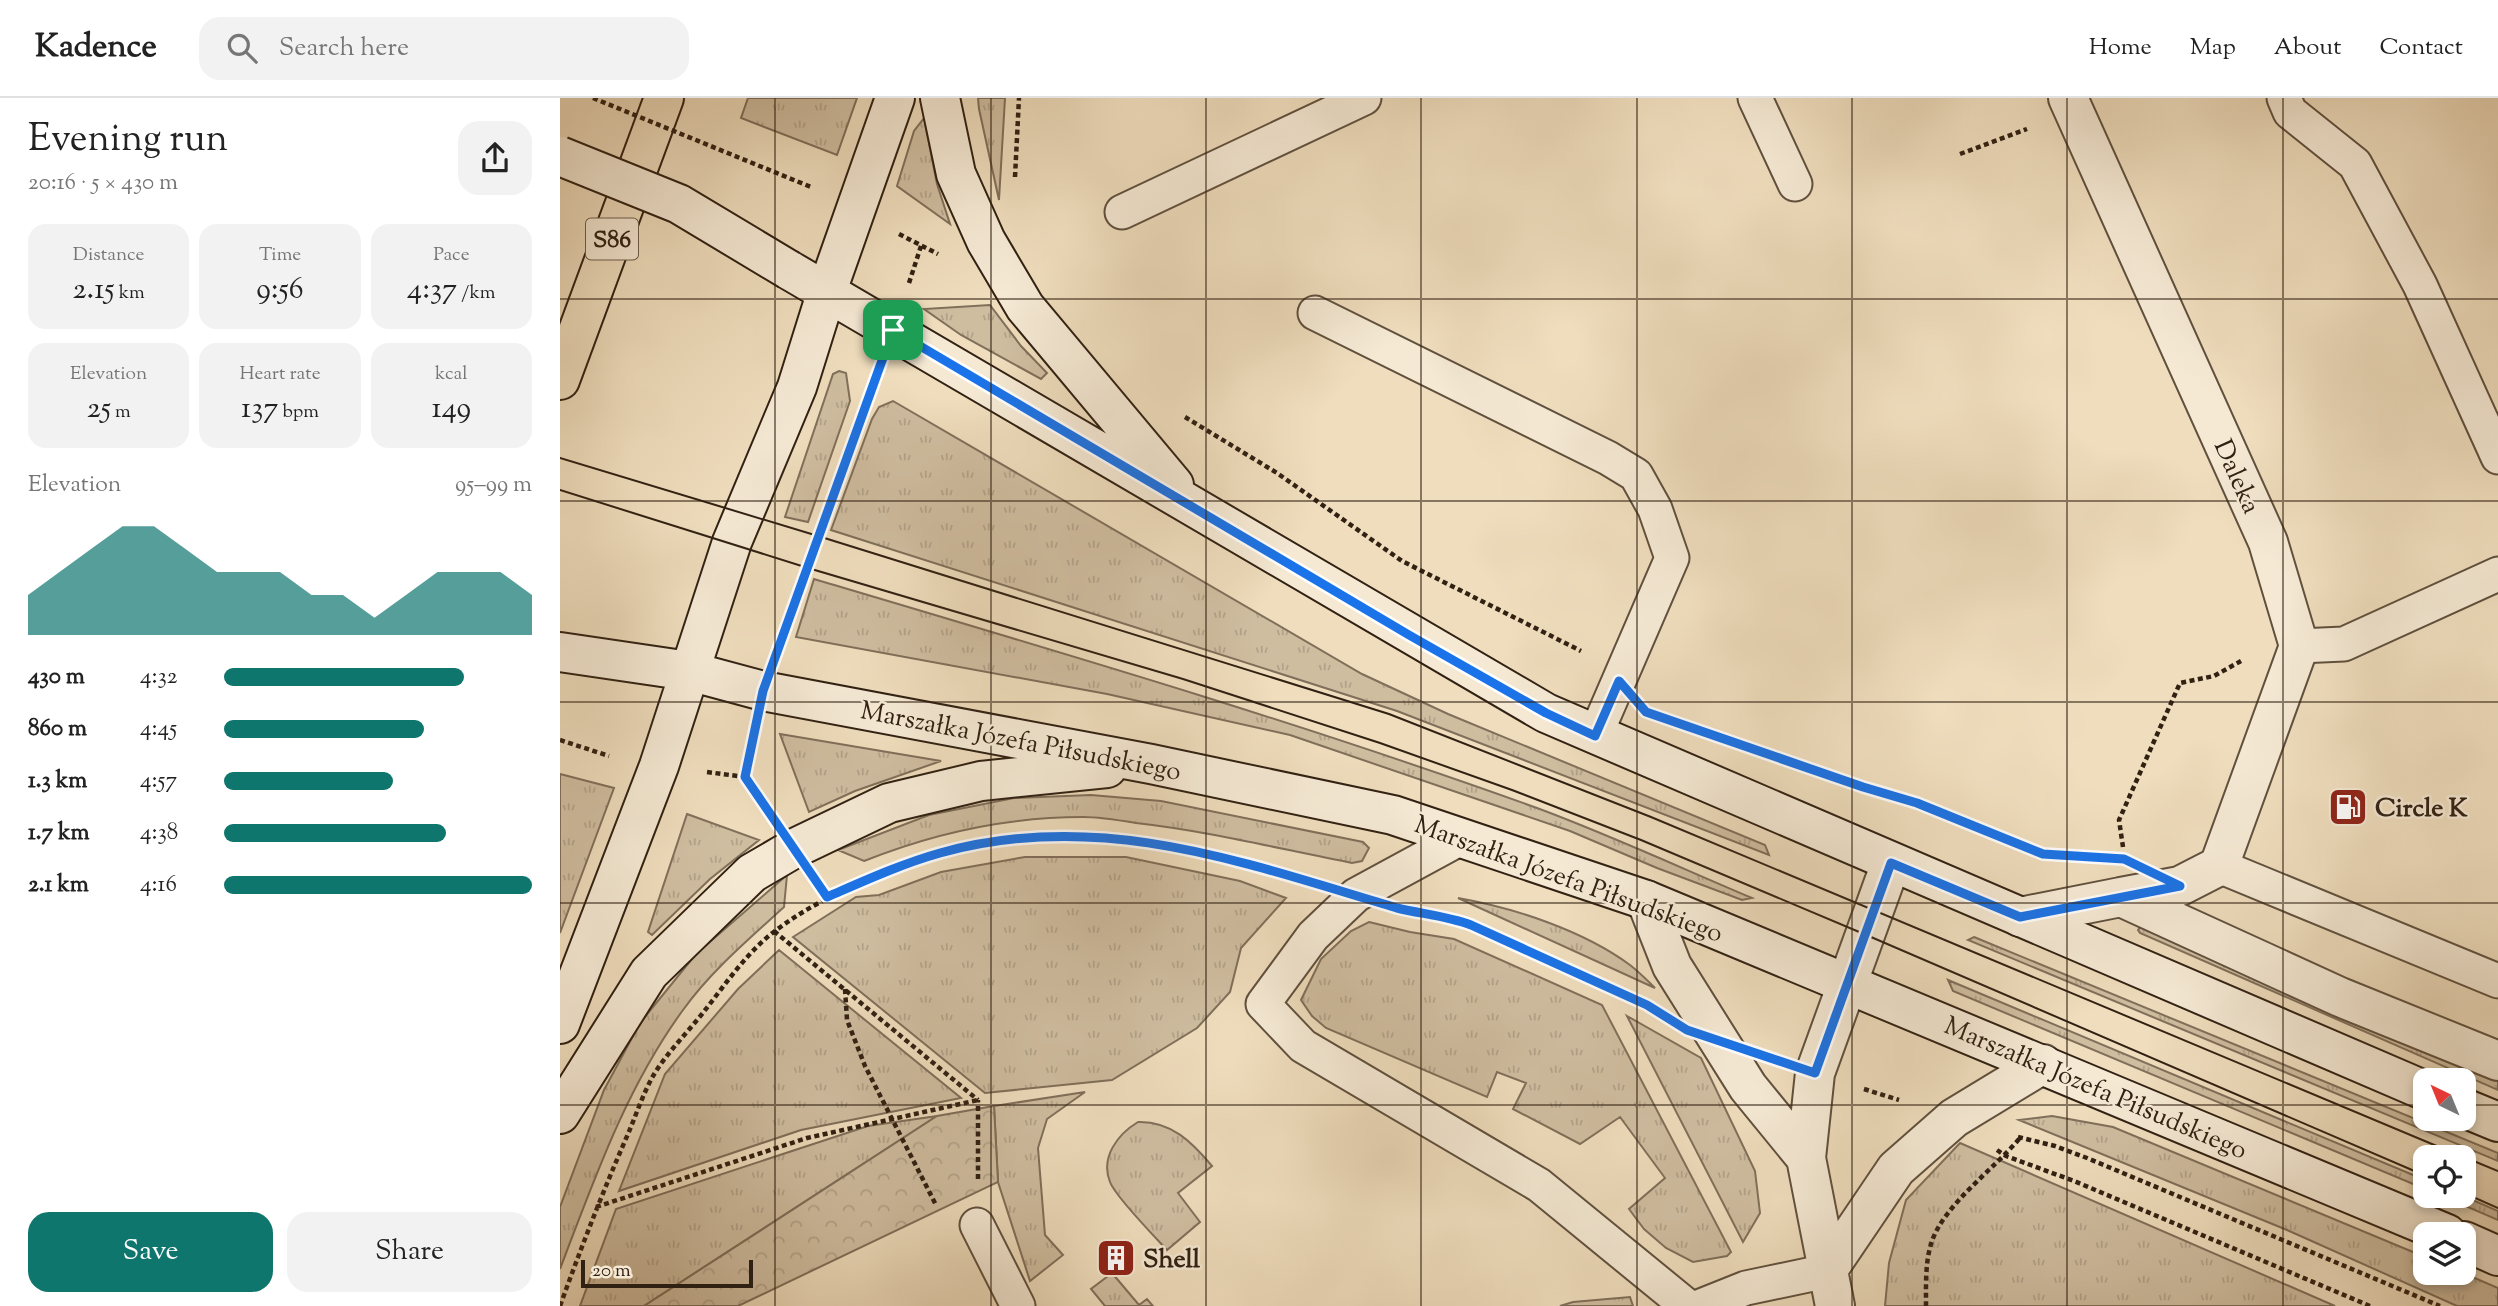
<!DOCTYPE html>
<html lang="en">
<head>
<meta charset="utf-8">
<style>
	:root { --surface:#fff; --page:#f2f2f2; --text:#222; --muted:#767676; --line:#e0e0e0; --accent:#0f766e }
	body { margin:0; font-family:"Sorts Mill Goudy",serif; background:var(--page); color:var(--text); height:100vh; display:flex; flex-direction:column; font-size:26px; white-space:nowrap }
	* { box-sizing:border-box; margin:0 }
	p { font-size:23px; color:var(--muted) }
	.icon { flex:none; width:38px; height:38px; fill:none; stroke:currentColor; stroke-width:2; stroke-linecap:round; stroke-linejoin:round }
	.map { position:relative; flex:1; overflow:hidden }
	.details { display:flex; flex-direction:column; background:var(--surface); width:560px }
	.details>* { flex:none }
	.needle { width:46px; rotate:317deg }
	.fabs { position:absolute; left:1853px; top:970px; display:grid; gap:14px }
	.fabs a { display:grid; place-items:center; width:63px; height:63px; border-radius:14px; background:var(--surface); box-shadow:0 4px 10px #0003; font-size:35px }
	.scale { position:absolute; left:21px; bottom:18px; width:172px; box-sizing:border-box; padding-left:7px; border:4px solid #312113; border-top:0; font-size:19px; line-height:24px; white-space:nowrap; color:#312113; -webkit-text-stroke:5px #f5e9d4; paint-order:stroke }
	.pin { position:absolute; display:grid; place-items:center; width:60px; height:60px; color:#fff; margin:-30px; border-radius:14px; box-shadow:0 4px 10px #0006 }
	.round { display:grid; place-items:center; flex:none; width:74px; height:74px; border-radius:21px; background:var(--page) }
	.headline { display:flex; align-items:center; justify-content:space-between; height:119px; padding:0 28px }
	h1 { font-size:38px; font-weight:600; line-height:52px }
	.stats { display:grid; grid-template-columns:repeat(3,1fr); gap:10px; height:119px; padding:7px 28px }
	.stats div { display:grid; align-content:center; border-radius:18px; background:var(--page); text-align:center }
	.stats b { font-size:30px; font-weight:600 }
	.stats small { font-size:19px; font-weight:400 }
	.stats p { font-size:19px }
	.chart { height:196px; padding:14px 28px }
	.chart p { display:flex; justify-content:space-between }
	.chart svg { width:100%; height:126px; margin-top:7px; fill:var(--accent); opacity:.7 }
	.primary-button { display:flex; gap:14px; margin-top:auto; padding:14px 28px }
	.primary-button a { flex:1; height:80px; border-radius:21px; background:var(--accent); color:#fff; font-size:28px; font-weight:600; line-height:80px; text-align:center }
	.primary-button a+a { background:var(--page); color:var(--text) }
	ul { padding:0 28px; list-style:none; font-size:23px }
	li { display:grid; grid-template-columns:112px 84px 1fr; align-items:center; height:52px }
	li i { height:18px; border-radius:9px; background:var(--accent) }
	header { display:flex; align-items:center; gap:42px; box-sizing:border-box; height:98px; padding:0 35px; background:var(--surface); border-bottom:2px solid var(--line) }
	header strong { font-size:33px }
	nav { display:flex; gap:38px; margin-inline-start:auto; font-size:24px }
	.search { width:490px; height:63px; background:var(--page); display:flex; align-items:center; gap:18px; box-sizing:border-box; padding:0 24px; border-radius:21px; color:var(--muted); font-size:26px }
	main { display:flex; flex:1; min-height:0 }
	.map>svg:first-child { display:block }
	.grass { fill:url(#grass-tufts); stroke:#806f5a; stroke-width:2 }
	.forest { fill:url(#forest-crowns); stroke:#806f5a; stroke-width:2 }
	.lines { fill:none; stroke-linecap:round; stroke-linejoin:round }
	.lane-casing { stroke:#60503e; stroke-width:37 }
	.street-casing { stroke:#60503e; stroke-width:42 }
	.secondary-casing { stroke:#312113; stroke-width:42 }
	.highway-casing { stroke:#312113; stroke-width:42 }
	.path { stroke:#312113; stroke-width:4.5; stroke-dasharray:5 3.5; stroke-linecap:butt }
	.lane { stroke:#f5e9d4; stroke-width:33 }
	.street { stroke:#f5e9d4; stroke-width:38 }
	.secondary { stroke:#f5e9d4; stroke-width:38 }
	.highway { stroke:#efddbd; stroke-width:38 }
	.tram { stroke:#312113; stroke-width:2 }
	.secondary-bridge-casing { stroke:#312113; stroke-width:42; stroke-linecap:butt }
	.path-bridge { stroke:#312113; stroke-width:4.5; stroke-dasharray:5 3.5; stroke-linecap:butt }
	.secondary-bridge { stroke:#f5e9d4; stroke-width:38 }
	.route-casing { stroke:#fff; stroke-width:14 }
	.route { stroke:#1a73e8; stroke-width:9 }
	.grid { fill:none; stroke:#312113; stroke-width:2; stroke-opacity:0.55 }
	.labels { text-anchor:middle; stroke-width:5; stroke-linejoin:round; paint-order:stroke }
	.shield { fill:#f5e9d4; stroke:#6c5d4d; stroke-width:2 }
	.shield-label { font-size:24px; font-weight:bold; fill:#312113 }
	.street-label { font-size:26px; fill:#312113; stroke:#f5e9d4 }
	.poi-label { font-size:26px; font-weight:bold; fill:#312113; stroke:#f5e9d4; text-anchor:start }
</style>
</head>
<body>
<header>
<strong>Kadence</strong>
<div class="search"><svg class="icon" aria-label="search" viewBox="0 0 24 24"><circle cx="10" cy="10" r="6"/><path d="M15 15l6 6"/></svg>Search here</div>
<nav><a>Home</a><a>Map</a><a>About</a><a>Contact</a></nav>
</header>
<main>
<section class="details">
<div class="headline"><div><h1>Evening run</h1><p>20:16 · 5 × 430 m</p></div><a class="round"><svg class="icon" aria-label="share" viewBox="0 0 24 24"><path d="M12 15V3M7 8l5-5 5 5M5 13v7h14v-7"/></svg></a></div>
<div class="stats">
<div><p>Distance</p><b>2.15<small> km</small></b></div>
<div><p>Time</p><b>9:56</b></div>
<div><p>Pace</p><b>4:37<small> /km</small></b></div>
</div>
<div class="stats">
<div><p>Elevation</p><b>25<small> m</small></b></div>
<div><p>Heart rate</p><b>137<small> bpm</small></b></div>
<div><p>kcal</p><b>149</b></div>
</div>
<div class="chart"><p><span>Elevation</span>95–99 m</p>
<svg viewBox="0 0 160 44" preserveAspectRatio="none"><path d="M0 44V30L10 22L20 14L30 6L40 6L50 14L60 22L70 22L80 22L90 30L100 30L110 38L120 30L130 22L140 22L150 22L160 30V44z"/></svg>
</div>
<ul>
<li><b>430 m</b>4:32<i style="width:78%"></i></li>
<li><b>860 m</b>4:45<i style="width:65%"></i></li>
<li><b>1.3 km</b>4:57<i style="width:55%"></i></li>
<li><b>1.7 km</b>4:38<i style="width:72%"></i></li>
<li><b>2.1 km</b>4:16<i style="width:100%"></i></li>
</ul>
<div class="primary-button"><a>Save</a><a>Share</a></div>
</section>
<div class="map">
<svg width="1938" height="1208" viewBox="0 0 1938 1208">
	<defs>
		<pattern id="grass-tufts" width="24" height="20" patternUnits="userSpaceOnUse" patternTransform="scale(1.75)"><rect width="24" height="20" fill="#cfbda0"/><path d="M3 7l-1-3M5 7V3M7 7l1-3M15 17l-1-3M17 17v-4M19 17l1-3" fill="none" stroke="#b2a289"/></pattern>
		<pattern id="forest-crowns" width="20" height="18" patternUnits="userSpaceOnUse" patternTransform="scale(1.75)"><rect width="20" height="18" fill="#cfbda0"/><path d="M2 6a3 3 0 1 1 6 0M12 15a3 3 0 1 1 6 0" fill="none" stroke="#b2a289"/></pattern>
	</defs>
	<rect width="100%" height="100%" fill="#efddbd"/>
	<filter id="stains"><feTurbulence type="fractalNoise" baseFrequency=".00286" numOctaves="4"/><feColorMatrix values="0 0 0 0 .2 0 0 0 0 .09 0 0 0 0 .02 0 0 0 .5 -.17"/></filter>
	<radialGradient id="worn" r=".72"><stop offset=".6" stop-color="#630" stop-opacity="0"/><stop offset="1" stop-color="#630" stop-opacity=".3"/></radialGradient>
	<path class="grass" d="M 188,0 L 297,0 L 277,57 L 181,20 Z
		M 418,0 L 445,0 L 439,102 L 419,11 Z
		M 364,20 L 377,86 L 390,126 L 337,88 L 354,33 Z
		M 430,207 L 461,248 L 487,275 L 481,281 L 401,237 L 364,211 Z
		M 279,273 L 286,275 L 290,303 L 248,424 L 225,419 L 273,276 Z
		M 333,303 L 802,576 L 888,616 L 1205,747 L 1209,757 L 837,613 L 271,432 L 312,321 L 319,309 Z
		M 254,481 C 496,553 739,624 977,710 C 1050,737 1121,770 1192,800 L 1182,802 L 1097,770 L 1010,733 L 730,637 L 547,596 L 236,539 Z
		M 220,636 L 381,663 L 295,693 L 249,714 Z
		M 0,676 L 54,690 L 0,835 Z
		M 531,697 L 601,703 L 803,744 L 809,750 L 802,763 L 792,765 C 720,751 648,733 576,725 C 558,722 540,719 523,719 C 446,719 374,735 304,763 L 278,752 L 369,717 L 454,700 Z
		M 127,716 L 199,742 L 150,781 L 92,837 L 88,834 Z
		M 465,759 L 566,759 L 680,783 L 726,800 L 681,850 L 670,894 L 637,930 L 552,982 L 425,995 L 233,839 L 296,799 L 319,797 L 381,774 Z
		M 227,777 L 224,809 C 189,841 151,873 123,912 C 66,990 34,1082 0,1171 L 0,1109 L 44,992 L 80,925 L 136,856 Z
		M 898,800 C 955,810 1024,833 1070,867 C 1079,874 1087,882 1095,890 Z
		M 809,824 L 850,834 L 894,841 L 1042,907 L 1171,1154 L 1167,1158 L 1133,1164 L 1106,1150 L 1084,1131 L 1069,1111 L 1105,1080 L 1060,1019 L 1020,1046 L 953,1011 L 966,985 L 937,974 L 927,999 L 766,930 L 752,918 L 741,902 L 761,861 L 791,833 Z
		M 1581,828 L 1938,979 L 1938,992 L 1580,835 L 1578,832 Z
		M 1414,839 L 1938,1055 L 1938,1063 L 1408,842 Z
		M 219,852 L 401,1000 L 241,1032 L 59,1093 L 105,976 L 178,891 Z
		M 1388,882 L 1865,1082 L 1865,1091 L 1393,893 Z
		M 1067,918 L 1141,960 L 1195,1073 L 1200,1115 L 1183,1144 Z
		M 525,994 L 487,1021 L 478,1050 L 485,1137 L 503,1157 L 470,1183 L 438,1084 L 434,1008 Z
		M 377,1018 L 84,1208 L 20,1208 L 56,1111 L 308,1028 Z
		M 1492,1018 L 1553,1029 L 1865,1159 L 1866,1174 L 1901,1174 L 1938,1190 L 1938,1208 L 1897,1208 L 1727,1132 L 1459,1022 Z
		M 578,1024 C 611,1023 632,1044 652,1068 L 618,1095 L 640,1124 L 607,1152 C 594,1138 555,1098 550,1084 C 540,1059 558,1036 578,1024 Z
		M 1400,1045 L 1775,1208 L 1325,1208 L 1329,1165 L 1346,1102 Z
		M 1880,1097 L 1901,1097 L 1938,1113 L 1938,1122 Z
		M 552,1175 L 579,1207 L 587,1201 L 593,1208 L 545,1208 L 531,1191 Z
		M 1070,1199 L 1073,1208 L 1000,1208 L 1013,1204 Z"/>
	<path class="forest" d="M 434,1008 L 438,1084 L 178,1208 L 84,1208 L 377,1018 Z"/>
	<g class="lines">
		<g class="lane-casing">
			<path id="lane" d="M 1195,0 L 1235,86
				M 1724,0 L 1730,14 L 1795,66 L 1860,187 L 1938,359
				M 562,114 L 804,0
				M 755,215 L 1048,360 L 1076,377 L 1095,411 L 1112,460 L 1035,638
				M 1739,548 L 1784,546 L 1938,476
				M 901,740 L 796,797 L 753,838 L 703,906 L 743,948 L 979,1087 L 1127,1208
				M 1659,768 L 1938,883
				M 417,1127 L 458,1208
				M 1141,1208 L 1186,1190 L 1267,1173"/>
		</g>
		<g class="street-casing">
			<path id="street" d="M 1508,0 L 1708,444 L 1739,548 L 1659,768 L 1620,788 L 1561,799
				M 1086,802 L 1112,868 L 1188,989 L 1246,1060
				M 1460,819 L 1561,799 L 1780,899 L 1938,963
				M 1267,1173 L 1336,1071 L 1394,1020 L 1483,966
				M 1275,1208 L 1246,1060 L 1255,975 L 1331,765"/>
		</g>
		<g class="secondary-casing">
			<path id="secondary" d="M 380,0 L 396,76 L 426,143 L 465,209 L 614,387
				M 229,172 L 986,615 L 1866,993
				M 0,554 L 129,573 L 203,593 L 591,666 L 833,717 L 1086,802 L 1887,1136
				M 0,926 L 99,668 L 172,444 L 237,289 L 267,193 L 335,0
				M 1904,1010 L 1938,1024
				M 0,1016 L 89,875 L 192,775 L 233,751 L 329,705 L 421,683 L 547,670
				M 1904,1143 L 1938,1158"/>
		</g>
		<g class="highway-casing">
			<path id="highway" d="M 0,282 L 104,0"/>
		</g>
		<path class="path" d="M 1400,56 L 1467,31
			M 455,79 L 459,0
			M 339,136 L 378,156
			M 349,185 L 361,148
			M 625,319 L 717,375 L 842,463 L 1021,553
			M 221,545 L 316,280
			M 193,640 L 185,679 L 205,709
			M 0,642 L 49,658
			M 1247,669 L 1357,705 L 1483,756 L 1499,757
			M 147,674 L 185,679
			M 1563,749 L 1559,722 L 1620,585 L 1654,578 L 1681,563
			M 861,816 L 890,820 L 911,827 L 1073,900
			M 214,833 L 418,1002
			M 285,891 L 287,922 L 305,968 L 376,1107
			M 1304,991 L 1339,1002
			M 1458,1039 L 1495,1048 L 1527,1060 L 1880,1208
			M 1437,1052 L 1446,1058 L 1514,1083 L 1810,1208
			M 418,1081 L 418,1002
			M 36,1109 L 247,1040 L 418,1002
			M 0,1208 C 21,1150 43,1093 68,1036 C 76,1017 83,996 93,978 C 106,956 126,936 142,916 C 165,887 186,855 215,833 C 248,808 284,791 322,776 C 471,716 597,735 745,782
			M 1366,1208 C 1366,1187 1365,1163 1372,1143 C 1385,1106 1434,1071 1460,1040"/>
		<use href="#lane" class="lane"/>
		<use href="#street" class="street"/>
		<use href="#secondary" class="secondary"/>
		<use href="#highway" class="highway"/>
		<path class="tram" d="M 0,360 L 258,438 L 829,616 L 1091,719 L 1903,1059
			M 0,392 L 248,470 L 623,581 L 820,645 L 952,692 L 1081,742 L 1304,836 L 1866,1078
			M 1904,1059 L 1938,1073
			M 1904,1095 L 1938,1110"/>
		<g class="secondary-bridge-casing">
			<path id="secondary-bridge" d="M 0,58 L 119,106 L 229,172"/>
		</g>
		<path class="path-bridge" d="M 33,0 L 251,89"/>
		<use href="#secondary-bridge" class="secondary-bridge"/>
	</g>
	<g class="lines">
		<g class="route-casing">
			<path id="route" d="M 333,232 L 849,537 L 986,615 L 1035,638 L 1059,583 L 1086,614 L 1303,689 L 1357,705 L 1483,756 L 1564,761 L 1620,788 L 1460,819 L 1331,765 L 1255,975 L 1127,932 L 1087,907 L 911,827 C 887,818 862,816 837,810 C 685,765 540,710 380,755 C 341,766 304,783 267,799 L 185,679 L 203,593 Z"/>
		</g>
		<use href="#route" class="route"/>
	</g>
	<path class="grid" d="M 215,0 L 215,1208M 431,0 L 431,1208M 646,0 L 646,1208M 861,0 L 861,1208M 1077,0 L 1077,1208M 1292,0 L 1292,1208M 1507,0 L 1507,1208M 1723,0 L 1723,1208M 0,201 L 1938,201M 0,403 L 1938,403M 0,604 L 1938,604M 0,805 L 1938,805M 0,1007 L 1866,1007M 1904,1007 L 1938,1007"/>
	<defs>
		<g id="fuel-square" transform="scale(2.0125)"><rect x="-9" y="-9" width="18" height="18" rx="4" fill="#8f2418" stroke="#f5e9d4"/><path d="M-5.5-6h7V0h2V4h1.3V-2.5L3-4.5l.8-.8L6-3V5H2.5V1h-1V6h-7ZM-4.2-4.7v3.2H.2V-4.7Z" fill="#fff"/></g>
		<g id="building-square" transform="scale(2.0125)"><rect x="-9" y="-9" width="18" height="18" rx="4" fill="#8f2418" stroke="#f5e9d4"/><path d="M-4-6H4V6H1V3H-1V6H-4ZM-2.5-4.3h1.7v1.8h-1.7ZM.8-4.3h1.7v1.8H.8ZM-2.5-1h1.7V.8h-1.7ZM.8-1h1.7V.8H.8Z" fill="#fff"/></g>
	</defs>
	<g fill-rule="evenodd">
		<use href="#fuel-square" x="1788" y="709"/>
		<use href="#building-square" x="556" y="1160"/>
	</g>
	<g class="labels">
		<rect class="shield" x="26" y="120.5" width="52" height="41" rx="5"/>
		<g class="shield-label">
			<text x="52" y="149">S86</text>
		</g>
		<g class="street-label">
			<text transform="translate(1678 378) rotate(66)" y="9">Daleka</text>
			<text transform="translate(461 642) rotate(11)" y="9">Marszałka Józefa Piłsudskiego</text>
			<text transform="translate(1009 780) rotate(20)" y="9">Marszałka Józefa Piłsudskiego</text>
			<text transform="translate(1536 989) rotate(23)" y="9">Marszałka Józefa Piłsudskiego</text>
		</g>
		<g class="poi-label">
			<text x="1815" y="718">Circle K</text>
			<text x="583" y="1169">Shell</text>
		</g>
	</g>
	<rect width="100%" height="100%" filter="url(#stains)"/>
	<rect width="100%" height="100%" fill="url(#worn)"/>
</svg>
<div class="fabs">
<a><svg class="needle" viewBox="-14 -14 28 28"><path d="M0-13l5 13h-10z" fill="#e53935"/><path d="M0 13l5-13h-10z" fill="#767676"/></svg></a>
<a><svg class="icon" aria-label="locate" viewBox="0 0 24 24"><circle cx="12" cy="12" r="6"/><path d="M12 2v4M12 18v4M2 12h4M18 12h4"/></svg></a>
<a><svg class="icon" aria-label="layers" viewBox="0 0 24 24"><path d="M12 4l9 5-9 5-9-5zM3 14l9 5 9-5"/></svg></a>
</div>
<div class="scale">20 m</div>
<div class="pin" style="left:333px;top:232px;background:#1e9e55"><svg class="icon" aria-label="arrive" viewBox="0 0 24 24"><path d="M6 21V4h12l-3 4 3 4H6"/></svg></div>
</div>
</main>
</body>
</html>
